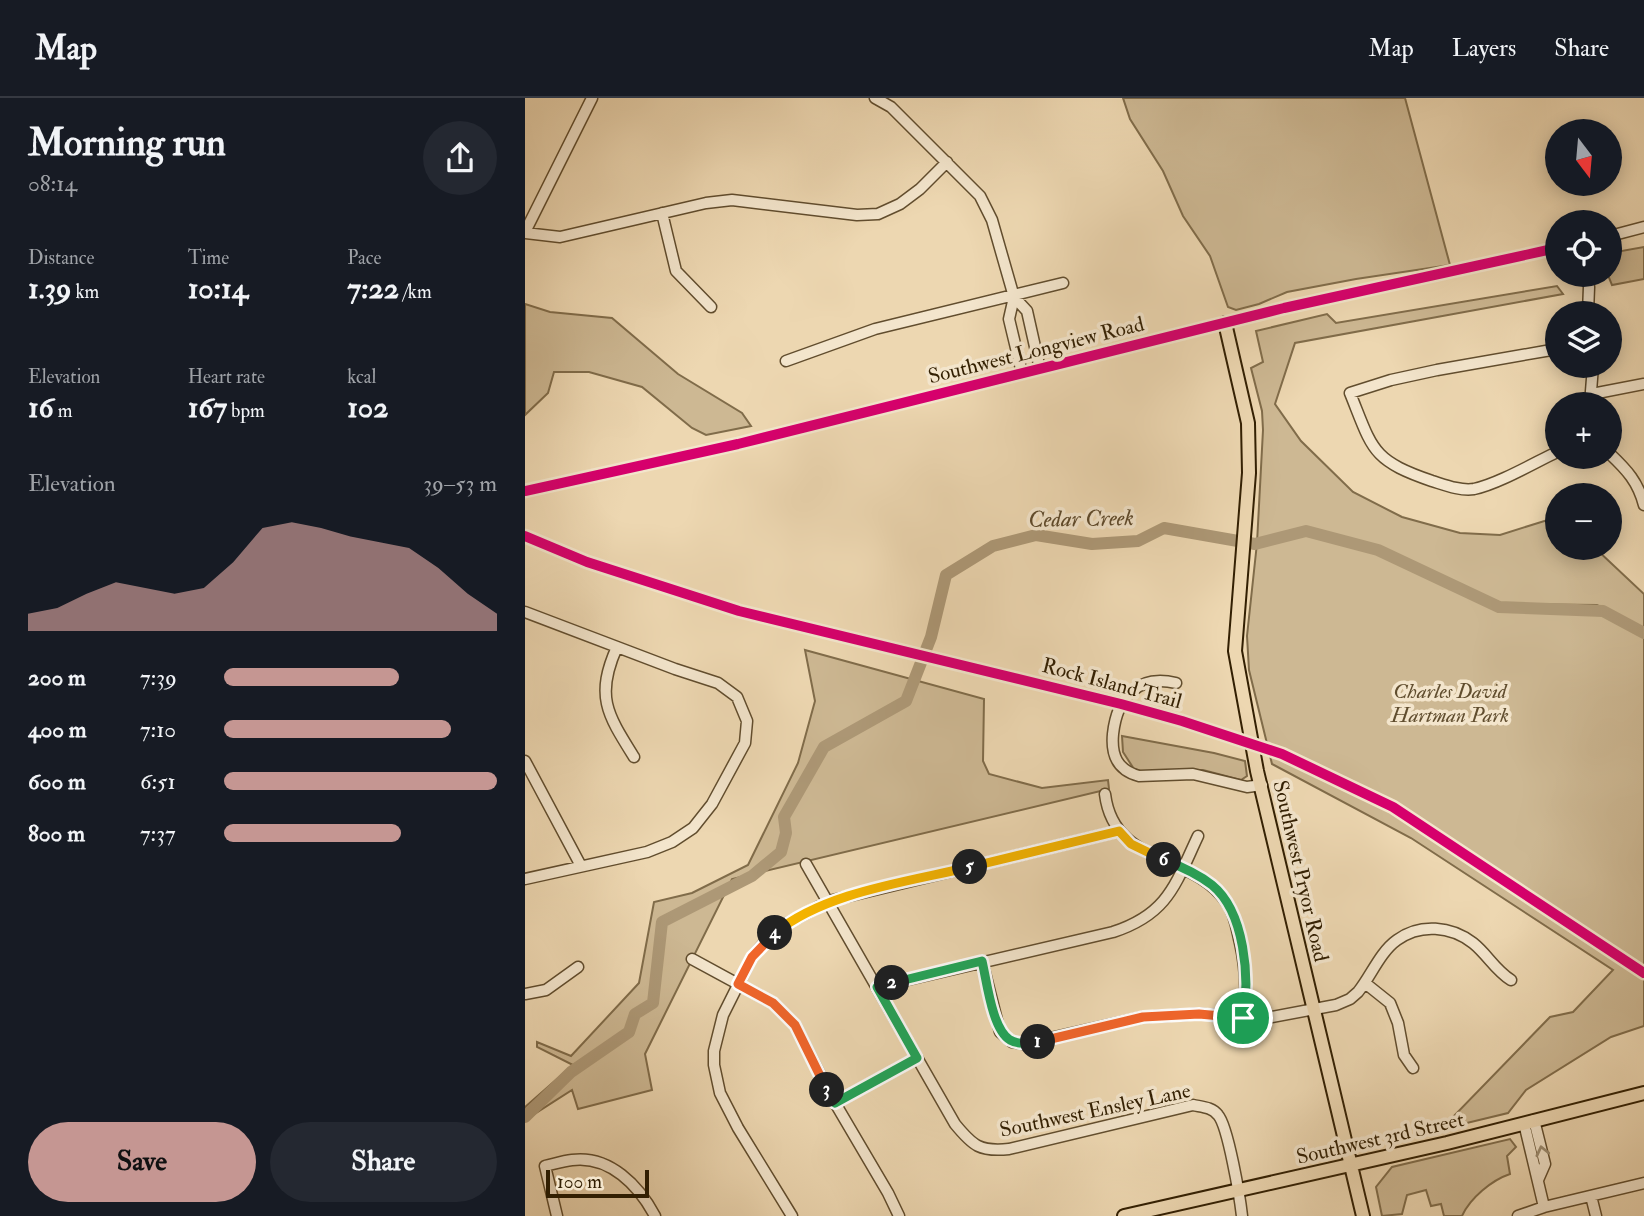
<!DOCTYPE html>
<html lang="en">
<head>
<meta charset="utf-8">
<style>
	:root { --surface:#171b24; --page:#242831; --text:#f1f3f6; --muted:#9ea1a6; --line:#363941; --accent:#c59692 }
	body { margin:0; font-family:"IM FELL Double Pica",serif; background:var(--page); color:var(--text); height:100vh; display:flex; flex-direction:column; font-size:26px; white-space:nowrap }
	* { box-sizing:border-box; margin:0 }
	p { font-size:23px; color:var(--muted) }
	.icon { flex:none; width:38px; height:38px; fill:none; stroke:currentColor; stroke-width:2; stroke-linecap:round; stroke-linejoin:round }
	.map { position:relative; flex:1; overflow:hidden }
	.drawer { display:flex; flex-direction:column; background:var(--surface); width:525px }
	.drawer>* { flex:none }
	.needle { width:46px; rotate:164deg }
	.controls { position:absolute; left:1020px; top:21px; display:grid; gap:14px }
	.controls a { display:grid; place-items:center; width:77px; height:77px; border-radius:50%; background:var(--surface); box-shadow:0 4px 18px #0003; font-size:35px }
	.scale { position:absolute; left:21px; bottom:18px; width:103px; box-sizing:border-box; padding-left:7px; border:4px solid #321f02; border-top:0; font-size:19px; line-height:24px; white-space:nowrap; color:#321f02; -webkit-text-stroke:5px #f3e5cc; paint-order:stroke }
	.pin { position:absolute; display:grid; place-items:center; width:60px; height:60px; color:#fff; margin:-30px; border:4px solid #fff; border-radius:50%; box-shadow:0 2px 7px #0007 }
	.km { position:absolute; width:35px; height:35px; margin:-18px; border-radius:50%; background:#222; color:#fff; font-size:19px; line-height:35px; text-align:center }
	.round { display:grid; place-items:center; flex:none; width:74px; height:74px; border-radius:37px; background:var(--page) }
	.summary { display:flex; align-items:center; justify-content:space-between; height:119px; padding:0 28px }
	h1 { font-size:38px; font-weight:700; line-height:52px }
	.metrics { display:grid; grid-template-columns:repeat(3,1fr); gap:10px; height:119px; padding:7px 28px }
	.metrics div { display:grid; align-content:center }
	.metrics b { font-size:30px; font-weight:700 }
	.metrics small { font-size:19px; font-weight:400 }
	.metrics p { font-size:19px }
	.chart { height:196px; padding:14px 28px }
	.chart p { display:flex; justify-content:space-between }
	.chart svg { width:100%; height:126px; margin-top:7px; fill:var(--accent); opacity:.7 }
	.primary-button { display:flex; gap:14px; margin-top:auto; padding:14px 28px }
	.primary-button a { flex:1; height:80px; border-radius:42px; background:var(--accent); color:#111; font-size:28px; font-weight:700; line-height:80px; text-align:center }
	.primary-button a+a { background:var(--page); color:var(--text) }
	ul { padding:0 28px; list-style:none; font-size:23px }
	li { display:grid; grid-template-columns:112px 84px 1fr; align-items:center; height:52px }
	li i { height:18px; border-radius:9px; background:var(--accent) }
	header { display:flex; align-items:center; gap:42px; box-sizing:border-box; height:98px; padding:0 35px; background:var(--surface); border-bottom:2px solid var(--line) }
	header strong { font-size:33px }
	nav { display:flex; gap:38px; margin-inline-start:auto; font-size:24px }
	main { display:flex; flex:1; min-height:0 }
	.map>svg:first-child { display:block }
	.green { fill:#cdb893; stroke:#806c4a; stroke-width:2 }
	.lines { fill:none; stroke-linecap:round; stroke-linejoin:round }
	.river { stroke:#ad9876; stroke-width:12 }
	.minor-casing { stroke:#614d2e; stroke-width:13 }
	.major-casing { stroke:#321f02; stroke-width:16 }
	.minor { stroke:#f3e5cc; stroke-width:10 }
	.major { stroke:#edd7b1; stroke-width:12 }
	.cycleway-casing { stroke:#f3e5cc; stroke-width:15 }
	.cycleway { stroke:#d6006c; stroke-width:10 }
	.oneway { stroke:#9c8c71 }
	.split-1-casing { stroke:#fff; stroke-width:14 }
	.split-2-casing { stroke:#fff; stroke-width:14 }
	.split-3-casing { stroke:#fff; stroke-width:14 }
	.split-4-casing { stroke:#fff; stroke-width:14 }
	.split-5-casing { stroke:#fff; stroke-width:14 }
	.split-6-casing { stroke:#fff; stroke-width:14 }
	.split-7-casing { stroke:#fff; stroke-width:14 }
	.split-1 { stroke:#f0652b; stroke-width:9 }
	.split-2 { stroke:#22a559; stroke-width:9 }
	.split-3 { stroke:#22a559; stroke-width:9 }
	.split-4 { stroke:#f0652b; stroke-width:9 }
	.split-5 { stroke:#f5b400; stroke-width:9 }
	.split-6 { stroke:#f5b400; stroke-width:9 }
	.split-7 { stroke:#22a559; stroke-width:9 }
	.labels { text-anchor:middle; stroke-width:7; stroke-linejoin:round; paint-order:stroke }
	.street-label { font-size:21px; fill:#321f02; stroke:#f3e5cc }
	.park-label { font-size:21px; font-style:italic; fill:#604d2e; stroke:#f3e5cc }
	.water-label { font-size:23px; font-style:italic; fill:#5d492b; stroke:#f3e5cc }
</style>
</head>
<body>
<header>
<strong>Map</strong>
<nav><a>Map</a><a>Layers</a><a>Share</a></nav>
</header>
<main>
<section class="drawer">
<div class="summary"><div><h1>Morning run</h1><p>08:14</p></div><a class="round"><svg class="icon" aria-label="share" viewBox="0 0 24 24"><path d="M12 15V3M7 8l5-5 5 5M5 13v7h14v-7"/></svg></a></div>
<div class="metrics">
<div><p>Distance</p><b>1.39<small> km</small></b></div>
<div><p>Time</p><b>10:14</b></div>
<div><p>Pace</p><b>7:22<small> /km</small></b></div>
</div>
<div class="metrics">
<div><p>Elevation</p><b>16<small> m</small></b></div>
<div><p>Heart rate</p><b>167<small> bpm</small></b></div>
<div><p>kcal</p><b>102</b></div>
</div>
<div class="chart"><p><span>Elevation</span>39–53 m</p>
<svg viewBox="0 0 160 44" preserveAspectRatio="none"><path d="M0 44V38L10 36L20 31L30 27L40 29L50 31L60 29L70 20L80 8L90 6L100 8L110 11L120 13L130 15L140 22L150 31L160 38V44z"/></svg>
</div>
<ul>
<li><b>200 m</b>7:39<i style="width:64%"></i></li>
<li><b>400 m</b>7:10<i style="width:83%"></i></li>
<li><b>600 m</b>6:51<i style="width:100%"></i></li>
<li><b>800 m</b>7:37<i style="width:65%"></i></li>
</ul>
<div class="primary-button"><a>Save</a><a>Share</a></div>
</section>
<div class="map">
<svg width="1119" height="1118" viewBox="0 0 1119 1118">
	<rect width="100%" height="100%" fill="#edd7b1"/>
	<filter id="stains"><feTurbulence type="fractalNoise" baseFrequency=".00286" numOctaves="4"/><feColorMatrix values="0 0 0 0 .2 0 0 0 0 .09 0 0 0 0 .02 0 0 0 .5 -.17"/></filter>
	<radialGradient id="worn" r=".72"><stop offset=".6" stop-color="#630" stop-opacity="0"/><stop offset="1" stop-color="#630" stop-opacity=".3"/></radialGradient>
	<path class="green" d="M 598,0 L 880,0 L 925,167 L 831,181 L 762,194 L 734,206 L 711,212 L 703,209 L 685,158 L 658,118 L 638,73 L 605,21 Z
		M 1119,149 L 1119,181 L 1087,187 L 1083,177 L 1085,177 L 1085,155 Z
		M 1032,188 L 1038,196 L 770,245 L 750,306 L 776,343 L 828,394 L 877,419 L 935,435 L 975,437 L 1032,419 L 1032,450 L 1070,450 L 1119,496 L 1119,532 L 1072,507 L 978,506 L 909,476 L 928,490 L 974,509 L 1078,513 L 1119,535 L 1119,928 L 1086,939 L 1001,992 L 983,1015 L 913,1032 L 909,1028 L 928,1019 L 1025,919 L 1048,914 L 1088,872 L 886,740 L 747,666 L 724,572 L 722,538 L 732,445 L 738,332 L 737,313 L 726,270 L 738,264 L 731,233 L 802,216 L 811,225 Z
		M 0,206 L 25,214 L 87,220 L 153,276 L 217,315 L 226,328 L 181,337 L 167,330 L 117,289 L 64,274 L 29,274 L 23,295 L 0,317 Z
		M 280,552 L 459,601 L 458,663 L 464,676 L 517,690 L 583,682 L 584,691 L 207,781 L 120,956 L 127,992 L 53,1011 L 47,992 L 0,1022 L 0,1009 L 48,967 L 12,949 L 12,944 L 46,958 L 114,885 L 129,804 L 167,795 L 223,767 L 273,665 L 290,603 Z
		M 597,638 L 689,655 L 720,663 L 722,678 L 716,682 L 678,672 L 619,674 L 609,671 L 598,654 Z
		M 985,1041 L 991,1049 L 982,1058 L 985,1076 C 967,1082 945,1100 937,1118 L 919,1118 L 916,1106 L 906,1108 L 901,1092 L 882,1097 L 877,1116 L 857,1118 L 851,1089 L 867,1069 Z"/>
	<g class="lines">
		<path class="river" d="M 0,1019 L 46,974 L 104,934 L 110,916 L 128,905 L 137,824 L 227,778 L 256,754 L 261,735 L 259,719 L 299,649 L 381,603 L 406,539 L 421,477 L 468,448 L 511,437 L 567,446 L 613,443 L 639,430 L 730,446 L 781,433 L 853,452 L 974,509 L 1078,513 L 1119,535"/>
		<g class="minor-casing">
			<path id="minor" d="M 350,0 L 366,9 L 455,98 L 467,122 L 489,199 L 502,213 L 515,271
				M 137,115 L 151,173 L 186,209
				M 0,134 L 67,0
				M 0,135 L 35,139 L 181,105 L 207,102 L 332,117 L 353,116 L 375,106 L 395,91 L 422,64
				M 1085,138 L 1119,129
				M 1062,177 L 1064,189 L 1063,215
				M 489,199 L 484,221 L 497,275
				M 1032,251 L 912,272 L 866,282 L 825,295 C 848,352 846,362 907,383 C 920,387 935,393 949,391 C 973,386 1009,365 1032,354
				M 261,263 L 350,231 L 538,185
				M 1067,296 L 1119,286
				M 1065,306 L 1068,268
				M 1085,356 C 1102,372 1113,384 1119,407
				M 0,393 L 213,346 L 759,210 L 1032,150
				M 0,514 L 150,571 L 193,585 L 212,599 L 222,623 L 220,645 L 187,706 L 168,730 L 147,744 L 122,754 L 0,781
				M 92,549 C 70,598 82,616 109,659
				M 651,585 C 613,576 592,599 588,636 C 586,657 592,672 614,678 L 668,676 L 722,689 L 737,687
				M 0,663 L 56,768
				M 580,696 C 589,769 668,754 702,805 C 710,816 712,833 715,845 C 721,871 722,894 718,920
				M 281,766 L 430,1026 C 448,1048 455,1054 484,1051 L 668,1007 C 677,1009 687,1009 693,1017 C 703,1028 715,1100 717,1118
				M 167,861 L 248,905 L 270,927 L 303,993 L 363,1095 L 374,1118
				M 457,863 L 475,934 L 487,944 L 499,946 L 618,919 L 674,916 L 742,920 L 811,907 L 825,901 L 833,894 C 846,878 855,854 872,842 C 895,825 926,828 948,845 C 962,856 970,872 986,882
				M 840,885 L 865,905 L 873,925 L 879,957 L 888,970
				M 352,889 L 588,834 C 643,816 650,787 673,738
				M 0,896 L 21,892 L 53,869
				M 310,1005 L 392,960
				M 1009,1022 L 1020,1066 L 1013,1082
				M 999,1025 L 1019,1109
				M 1066,1098 L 1071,1118
				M 32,1118 L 20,1068 C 29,1066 38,1063 47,1062 C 85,1057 114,1088 130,1118
				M 267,1118 L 213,1030 L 195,995 L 189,967 L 189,953 L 198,917 L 227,859 L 241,843 L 263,825 L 304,803 L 594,733
				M 993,1118 L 1019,1109 L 1119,1085"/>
		</g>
		<g class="major-casing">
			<path id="major" d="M 700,225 L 723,325 L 724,375 L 710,553 L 732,673 L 838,1118
				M 599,1118 L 922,1045 L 1119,995"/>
		</g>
		<use href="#minor" class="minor"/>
		<use href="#major" class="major"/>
		<g class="cycleway-casing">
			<path id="cycleway" d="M 0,393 L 213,346 L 759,210 L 1032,150
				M 0,438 L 62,464 L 214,513 L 596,606 L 657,623 L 757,656 L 868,709 L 1119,875"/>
		</g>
		<use href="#cycleway" class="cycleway"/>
	</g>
	<defs><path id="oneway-chevron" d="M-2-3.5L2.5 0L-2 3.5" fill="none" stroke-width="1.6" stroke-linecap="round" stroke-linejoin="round" transform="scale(1.75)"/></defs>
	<use class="oneway" href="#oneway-chevron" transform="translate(1017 1053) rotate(-103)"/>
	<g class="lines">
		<g class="split-1-casing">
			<path id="split-1" d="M 513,944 L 618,919 L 674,916 L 718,920"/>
		</g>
		<g class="split-2-casing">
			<path id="split-2" d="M 367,885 L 457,863 C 462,884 467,931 485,942 C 494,947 504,945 513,944"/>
		</g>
		<g class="split-3-casing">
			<path id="split-3" d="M 302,992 L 310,1005 L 392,960 L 352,889 L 367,885"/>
		</g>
		<g class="split-4-casing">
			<path id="split-4" d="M 250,835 L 227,859 L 213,886 L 248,905 L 270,927 L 302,992"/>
		</g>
		<g class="split-5-casing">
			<path id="split-5" d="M 250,835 C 300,794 382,784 445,769"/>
		</g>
		<g class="split-6-casing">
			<path id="split-6" d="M 445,769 L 594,733 L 606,746 L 639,762"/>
		</g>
		<g class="split-7-casing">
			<path id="split-7" d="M 639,762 C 655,768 673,776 687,787 C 720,814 725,880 718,920"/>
		</g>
		<use href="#split-1" class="split-1"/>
		<use href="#split-2" class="split-2"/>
		<use href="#split-3" class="split-3"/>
		<use href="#split-4" class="split-4"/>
		<use href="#split-5" class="split-5"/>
		<use href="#split-6" class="split-6"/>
		<use href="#split-7" class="split-7"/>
	</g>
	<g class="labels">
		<g class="street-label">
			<text transform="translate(511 252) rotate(-14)" y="7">Southwest Longview Road</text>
			<text transform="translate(587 585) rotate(15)" y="7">Rock Island Trail</text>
			<text transform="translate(776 773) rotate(77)" y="7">Southwest Pryor Road</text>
			<text transform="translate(570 1012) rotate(-12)" y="7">Southwest Ensley Lane</text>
			<text transform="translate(855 1040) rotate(-13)" y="7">Southwest 3rd Street</text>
		</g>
		<g class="park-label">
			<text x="925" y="600">Charles David<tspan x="925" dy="24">Hartman Park</tspan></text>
		</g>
		<g class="water-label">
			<text transform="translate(556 420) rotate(-1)" y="8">Cedar Creek</text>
		</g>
	</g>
	<rect width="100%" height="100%" filter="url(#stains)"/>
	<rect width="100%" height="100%" fill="url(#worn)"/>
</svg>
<div class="controls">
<a><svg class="needle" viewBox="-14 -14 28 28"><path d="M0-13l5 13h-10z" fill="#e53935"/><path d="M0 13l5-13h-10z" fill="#9ea1a6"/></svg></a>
<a><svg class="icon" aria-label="locate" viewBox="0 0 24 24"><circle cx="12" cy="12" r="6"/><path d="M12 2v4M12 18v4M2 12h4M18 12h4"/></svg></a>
<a><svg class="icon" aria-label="layers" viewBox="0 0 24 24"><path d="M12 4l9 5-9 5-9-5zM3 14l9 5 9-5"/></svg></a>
<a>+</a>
<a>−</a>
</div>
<div class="scale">100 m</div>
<div class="pin" style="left:718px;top:920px;background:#1e9e55"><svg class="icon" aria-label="arrive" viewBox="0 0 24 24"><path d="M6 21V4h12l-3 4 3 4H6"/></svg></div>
<b class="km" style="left:513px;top:944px">1</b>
<b class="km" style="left:367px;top:885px">2</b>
<b class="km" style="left:302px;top:992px">3</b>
<b class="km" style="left:250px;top:835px">4</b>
<b class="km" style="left:445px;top:769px">5</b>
<b class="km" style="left:639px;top:762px">6</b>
</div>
</main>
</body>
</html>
